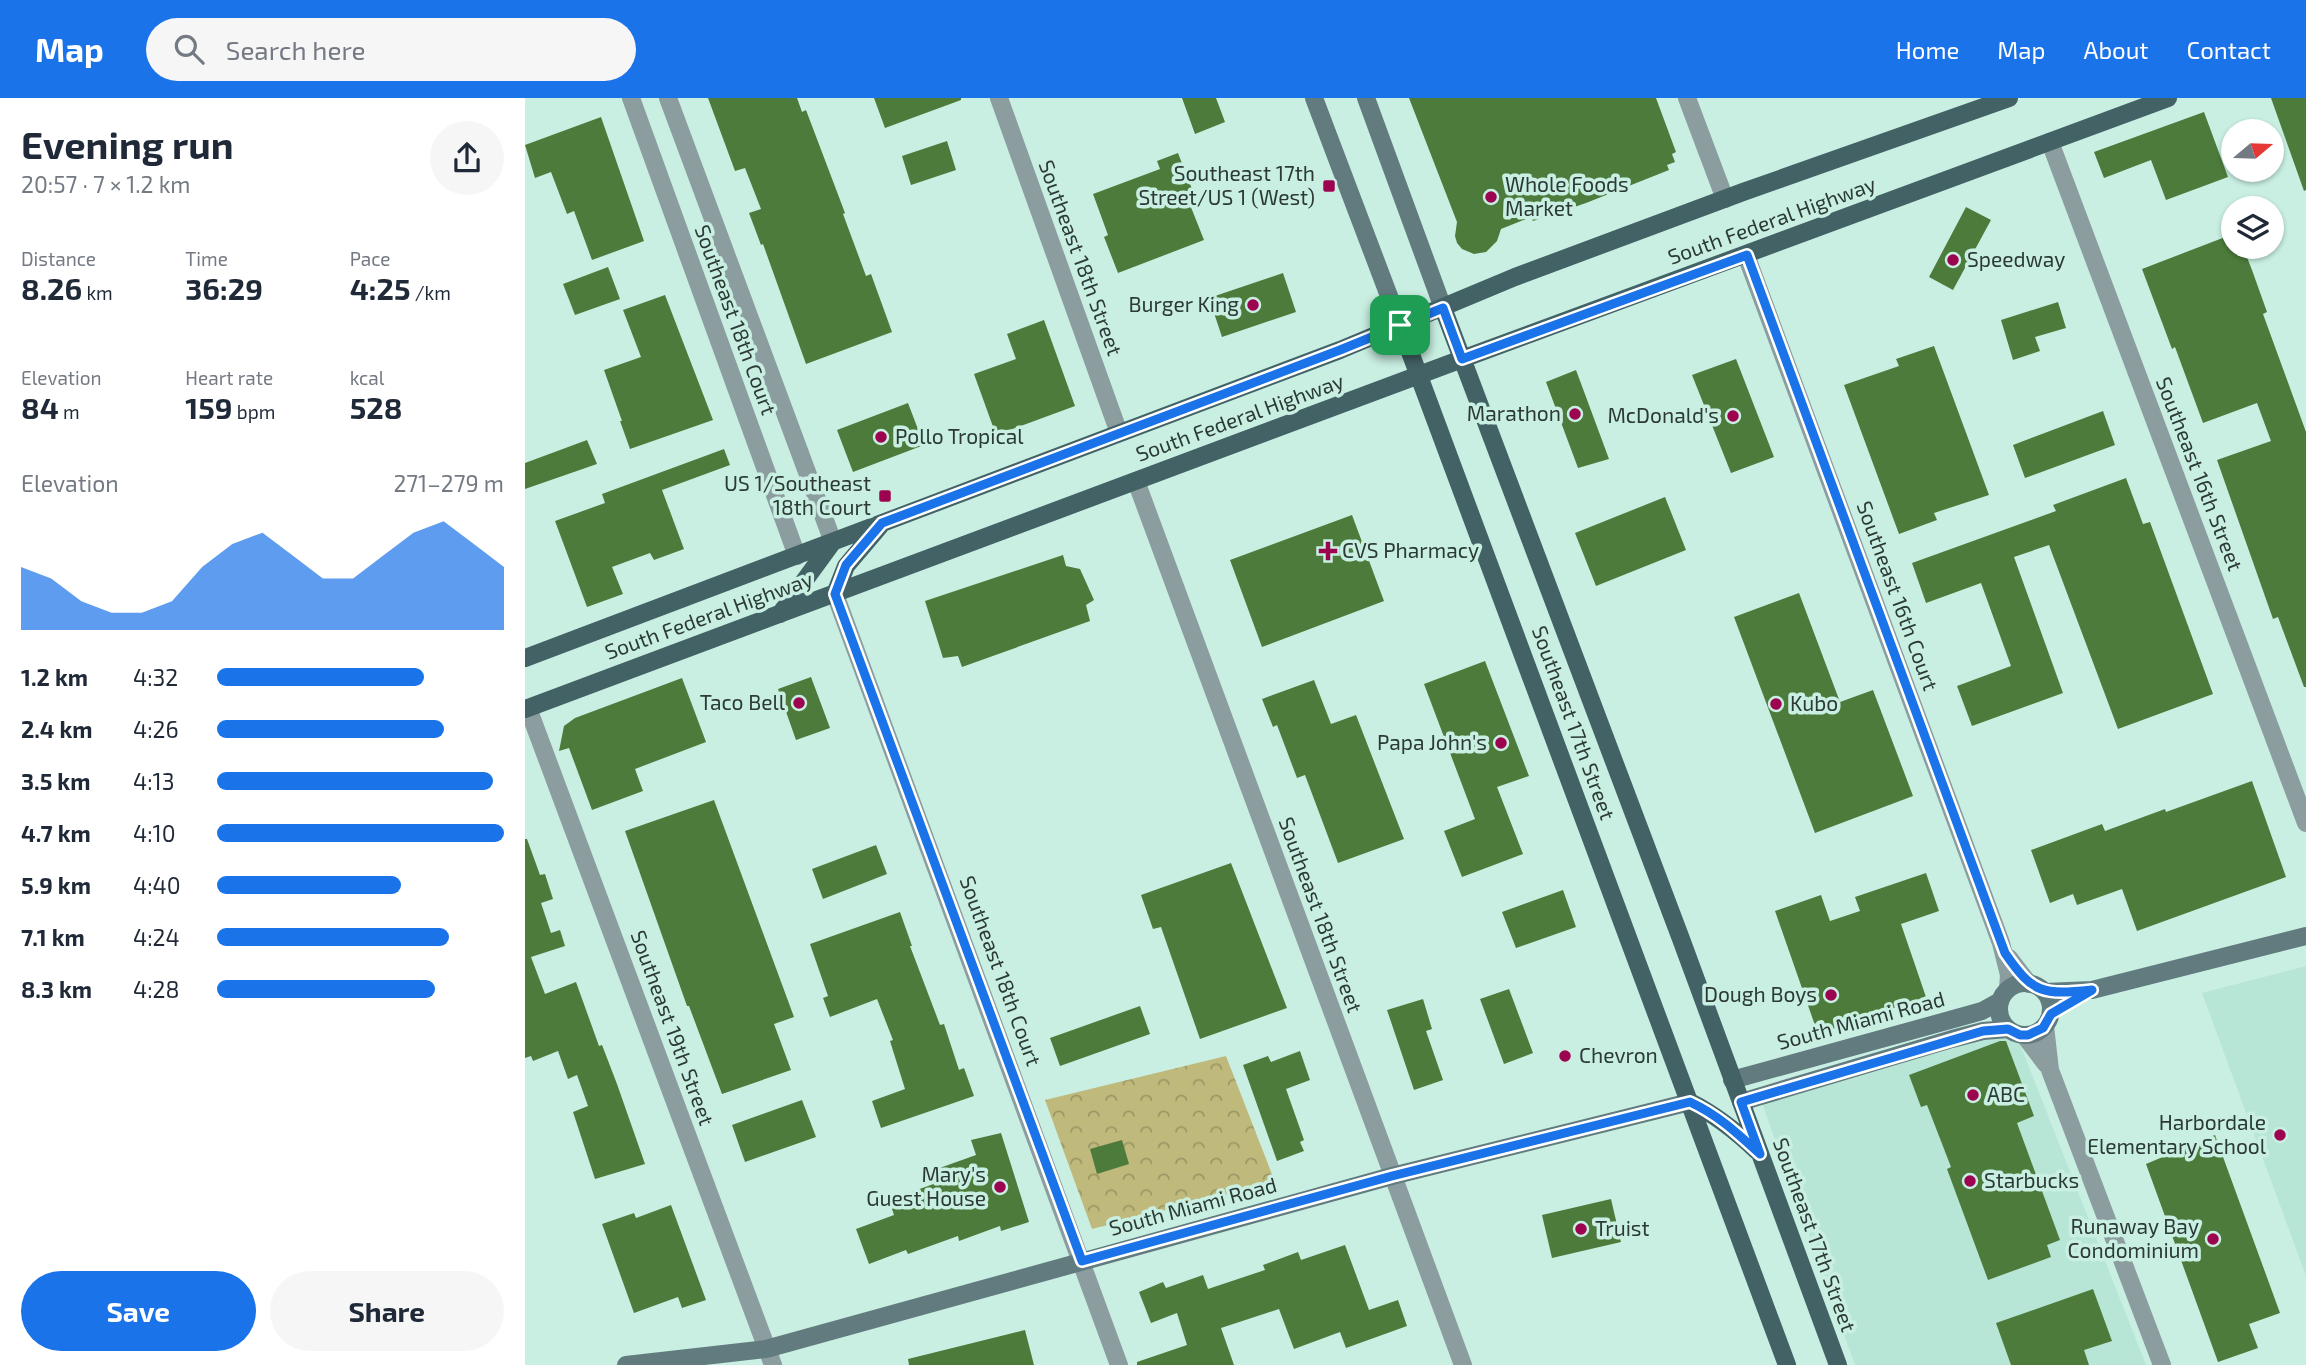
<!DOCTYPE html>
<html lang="en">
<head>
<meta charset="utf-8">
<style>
	:root { --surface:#fff; --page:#f6f6f7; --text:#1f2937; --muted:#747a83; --accent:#1a73e8 }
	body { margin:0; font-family:"Exo 2",sans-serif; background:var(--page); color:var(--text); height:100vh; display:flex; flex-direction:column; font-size:26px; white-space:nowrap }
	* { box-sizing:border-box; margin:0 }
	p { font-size:23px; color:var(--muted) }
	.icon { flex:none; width:38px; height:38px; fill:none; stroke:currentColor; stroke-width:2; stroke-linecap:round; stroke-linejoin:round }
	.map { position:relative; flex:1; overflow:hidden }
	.side { display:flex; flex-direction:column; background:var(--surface); width:525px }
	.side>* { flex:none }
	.needle { width:46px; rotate:71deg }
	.tools { position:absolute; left:1696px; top:21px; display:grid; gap:14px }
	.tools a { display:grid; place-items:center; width:63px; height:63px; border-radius:50%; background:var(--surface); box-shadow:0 2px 5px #0004; font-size:35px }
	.pin { position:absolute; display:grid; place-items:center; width:60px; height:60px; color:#fff; margin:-30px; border-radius:14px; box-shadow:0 4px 10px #0006 }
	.round { display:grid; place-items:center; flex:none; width:74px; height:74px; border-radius:37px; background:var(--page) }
	.head { display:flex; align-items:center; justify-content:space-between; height:119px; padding:0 21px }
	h1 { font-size:38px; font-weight:700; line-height:52px }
	.stats { display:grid; grid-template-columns:repeat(3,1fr); gap:10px; height:119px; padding:7px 21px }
	.stats div { display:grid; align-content:center }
	.stats b { font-size:30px; font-weight:700 }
	.stats small { font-size:19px; font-weight:400 }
	.stats p { font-size:19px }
	.chart { height:196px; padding:14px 21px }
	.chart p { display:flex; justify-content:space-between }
	.chart svg { width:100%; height:126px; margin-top:7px; fill:var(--accent); opacity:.7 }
	.action { display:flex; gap:14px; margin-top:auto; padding:14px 21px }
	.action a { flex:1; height:80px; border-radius:42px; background:var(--accent); color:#fff; font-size:28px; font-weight:700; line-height:80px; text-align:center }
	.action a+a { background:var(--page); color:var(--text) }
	ul { padding:0 21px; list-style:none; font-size:23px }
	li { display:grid; grid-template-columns:112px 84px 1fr; align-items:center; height:52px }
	li i { height:18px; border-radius:9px; background:var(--accent) }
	header { display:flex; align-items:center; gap:42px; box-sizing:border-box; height:98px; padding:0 35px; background:var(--accent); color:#fff }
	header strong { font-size:33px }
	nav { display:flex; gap:38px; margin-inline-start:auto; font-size:24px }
	.search { width:490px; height:63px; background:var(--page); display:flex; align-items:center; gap:18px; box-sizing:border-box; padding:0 24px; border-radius:38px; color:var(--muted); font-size:26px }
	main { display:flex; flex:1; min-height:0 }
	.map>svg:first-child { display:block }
	.built { fill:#b7e6d6 }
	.park { fill:url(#park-crowns) }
	.building { fill:#4d7b3c }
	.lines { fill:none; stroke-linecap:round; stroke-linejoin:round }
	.street { stroke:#8c9da0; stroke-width:18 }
	.secondary { stroke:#627b7e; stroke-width:18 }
	.primary { stroke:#436266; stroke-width:18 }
	.route-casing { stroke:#fff; stroke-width:14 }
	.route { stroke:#1a73e8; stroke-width:9 }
	.poi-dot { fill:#9c0450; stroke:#c9efe2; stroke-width:2.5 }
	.labels { text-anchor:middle; stroke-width:7; stroke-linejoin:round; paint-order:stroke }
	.poi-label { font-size:21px; fill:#2b3a35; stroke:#c9efe2; text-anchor:end }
	.street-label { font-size:21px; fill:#2b3a35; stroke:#c9efe2 }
</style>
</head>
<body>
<header>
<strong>Map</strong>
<div class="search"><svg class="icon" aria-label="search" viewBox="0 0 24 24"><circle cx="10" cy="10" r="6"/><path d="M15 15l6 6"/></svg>Search here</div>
<nav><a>Home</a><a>Map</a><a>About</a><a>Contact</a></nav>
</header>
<main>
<section class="side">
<div class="head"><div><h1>Evening run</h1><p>20:57 · 7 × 1.2 km</p></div><a class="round"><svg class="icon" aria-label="share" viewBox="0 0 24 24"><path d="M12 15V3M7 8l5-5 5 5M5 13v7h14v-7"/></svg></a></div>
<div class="stats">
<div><p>Distance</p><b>8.26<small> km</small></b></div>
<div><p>Time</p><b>36:29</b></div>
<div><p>Pace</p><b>4:25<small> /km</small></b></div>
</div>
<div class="stats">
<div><p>Elevation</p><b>84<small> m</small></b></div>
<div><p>Heart rate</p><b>159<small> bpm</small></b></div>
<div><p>kcal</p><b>528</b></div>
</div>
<div class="chart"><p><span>Elevation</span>271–279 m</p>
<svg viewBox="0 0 160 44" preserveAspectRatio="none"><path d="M0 44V22L10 26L20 34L30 38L40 38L50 34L60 22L70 14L80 10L90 18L100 26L110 26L120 18L130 10L140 6L150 14L160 22V44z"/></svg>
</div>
<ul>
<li><b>1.2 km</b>4:32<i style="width:72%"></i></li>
<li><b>2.4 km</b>4:26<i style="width:79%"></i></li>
<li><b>3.5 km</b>4:13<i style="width:96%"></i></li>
<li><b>4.7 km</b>4:10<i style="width:100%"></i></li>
<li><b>5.9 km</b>4:40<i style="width:64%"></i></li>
<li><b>7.1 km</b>4:24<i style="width:81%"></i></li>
<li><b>8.3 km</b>4:28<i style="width:76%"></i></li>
</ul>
<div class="action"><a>Save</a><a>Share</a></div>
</section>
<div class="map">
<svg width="1781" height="1267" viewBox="0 0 1781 1267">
	<defs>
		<pattern id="park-crowns" width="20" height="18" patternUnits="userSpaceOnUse" patternTransform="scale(1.75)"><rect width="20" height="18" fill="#bfb97b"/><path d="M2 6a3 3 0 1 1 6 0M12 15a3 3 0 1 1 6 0" fill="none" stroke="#9b9766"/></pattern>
	</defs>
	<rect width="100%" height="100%" fill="#c9efe2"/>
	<path class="built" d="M 1781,868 L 1781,1178 L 1677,895 Z
		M 1489,931 L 1621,1267 L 1330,1267 L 1237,1005 Z"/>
	<path class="park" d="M 701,958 L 750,1084 L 567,1131 L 520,1002 Z"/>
	<path class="building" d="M 183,0 L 272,0 L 277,14 L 281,12 L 320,115 L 318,116 L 341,178 L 346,176 L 367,234 L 281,266 L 238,146 L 236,147 L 224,115 L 236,111 L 220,70 L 210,73 Z
		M 349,0 L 436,0 L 436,2 L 360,30 Z
		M 657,0 L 691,0 L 700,24 L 670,36 Z
		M 884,0 L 1131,0 L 1151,54 L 1147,56 L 1150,64 L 1142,67 L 1144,72 L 1061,105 L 1008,123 L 1006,119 L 976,131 L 972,143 L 961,154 L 949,156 L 937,151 L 932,145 L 930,138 L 932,124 Z
		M 1746,0 L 1781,0 L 1781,92 L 1779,93 Z
		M 1679,14 L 1703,79 L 1641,102 L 1626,62 L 1579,80 L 1569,54 Z
		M 76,19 L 119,143 L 67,162 L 49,113 L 42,116 L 26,74 L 10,80 L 0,47 Z
		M 422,43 L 431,72 L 386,87 L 377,58 Z
		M 653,55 L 667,91 L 660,94 L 679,142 L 593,175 L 579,139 L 583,137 L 568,96 L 635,71 L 632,63 Z
		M 1441,109 L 1466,122 L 1428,192 L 1404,179 Z
		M 1708,136 L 1708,149 L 1718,149 L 1727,172 L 1742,214 L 1738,216 L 1781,334 L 1781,589 L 1779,589 L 1753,519 L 1748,521 L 1692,362 L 1746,343 L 1732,305 L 1678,325 L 1650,249 L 1647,251 L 1617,171 Z
		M 83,169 L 95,201 L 50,217 L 38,186 Z
		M 758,175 L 771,214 L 697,239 L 684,200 Z
		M 140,197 L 188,322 L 105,351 L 95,323 L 97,323 L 79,272 L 116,259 L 98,212 Z
		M 1533,204 L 1541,230 L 1510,239 L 1515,253 L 1488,262 L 1476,222 Z
		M 519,222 L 550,308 L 471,337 L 449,276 L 491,261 L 482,236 Z
		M 1409,248 L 1464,397 L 1409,415 L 1412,422 L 1374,436 L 1319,287 L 1374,268 L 1371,261 Z
		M 1211,261 L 1249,359 L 1206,375 L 1167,277 Z
		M 1051,272 L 1084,361 L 1053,370 L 1021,284 Z
		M 383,305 L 399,347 L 328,374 L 312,332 Z
		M 1578,313 L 1590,347 L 1500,380 L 1488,347 Z
		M 62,342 L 72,366 L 0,391 L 0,365 Z
		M 199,351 L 205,367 L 137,392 L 159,451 L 129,462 L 125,455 L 87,469 L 98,496 L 62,509 L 30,423 L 80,405 L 77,396 Z
		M 1601,380 L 1618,426 L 1625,424 L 1688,596 L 1593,631 L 1524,447 L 1489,459 L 1538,595 L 1447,628 L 1432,588 L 1486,568 L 1456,485 L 1401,505 L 1387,465 L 1531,413 L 1528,407 Z
		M 1140,399 L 1161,452 L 1071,488 L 1050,435 Z
		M 827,417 L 859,503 L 737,549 L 705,462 Z
		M 538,457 L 541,468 L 555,471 L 569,502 L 561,507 L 565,523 L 437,569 L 433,558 L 418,560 L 400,503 Z
		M 1274,495 L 1315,604 L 1348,592 L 1388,698 L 1290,735 L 1209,519 Z
		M 960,563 L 1004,678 L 972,689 L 998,756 L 937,779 L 919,733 L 950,721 L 899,586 Z
		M 286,579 L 305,630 L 271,642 L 253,591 Z
		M 157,580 L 181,644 L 110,671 L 118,693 L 67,712 L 44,650 L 34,653 L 39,628 L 50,620 Z
		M 789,582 L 806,626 L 831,617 L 879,741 L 813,765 L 780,677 L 772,680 L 752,627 L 748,629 L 737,601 Z
		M 1727,683 L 1761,779 L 1612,833 L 1597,791 L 1552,807 L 1548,796 L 1525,805 L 1506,752 L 1577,726 L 1580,733 L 1640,711 L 1641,714 Z
		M 189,702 L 269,919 L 249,926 L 266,972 L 197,996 L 164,908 L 162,908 L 100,733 Z
		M 0,741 L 2,741 L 15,777 L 20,776 L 28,801 L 16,805 L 26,835 L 35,832 L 40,848 L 6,859 L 20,896 L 51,884 L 74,948 L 77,947 L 92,986 L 120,1066 L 70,1081 L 48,1014 L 63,1008 L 52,977 L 43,981 L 33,953 L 8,963 L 6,958 L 0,960 Z
		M 351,747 L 362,776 L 298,801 L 287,771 Z
		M 706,765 L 762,910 L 675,941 L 636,829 L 628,831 L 616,797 Z
		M 1401,775 L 1414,813 L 1376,826 L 1401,899 L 1293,936 L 1250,813 L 1296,797 L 1305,823 L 1335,813 L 1330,799 Z
		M 1038,792 L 1051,829 L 991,850 L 977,814 Z
		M 375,814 L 387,848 L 385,848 L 415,927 L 419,926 L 434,972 L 439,970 L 449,998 L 356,1030 L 347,1003 L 380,991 L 365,943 L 368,942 L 352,901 L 305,919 L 298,900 L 303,898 L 285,846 Z
		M 984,891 L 1008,955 L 979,966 L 955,901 Z
		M 898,901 L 907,931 L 901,933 L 918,982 L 889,992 L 862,912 Z
		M 615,908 L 625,936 L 535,968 L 525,940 Z
		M 1475,943 L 1481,943 L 1509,1018 L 1492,1025 L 1535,1142 L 1522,1147 L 1526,1159 L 1463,1182 L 1422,1071 L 1426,1069 L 1402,1007 L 1396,1009 L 1384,977 Z
		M 775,953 L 785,982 L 761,991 L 779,1042 L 775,1044 L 779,1053 L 752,1063 L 718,967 L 743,958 L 746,964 Z
		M 277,1002 L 291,1039 L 220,1064 L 207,1027 Z
		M 476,1035 L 504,1124 L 476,1133 L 475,1128 L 434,1143 L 433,1138 L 383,1156 L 381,1152 L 344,1166 L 331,1131 L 369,1117 L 364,1102 L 414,1084 L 409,1072 L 451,1057 L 446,1042 Z
		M 1690,1037 L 1755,1215 L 1724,1226 L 1733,1250 L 1693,1264 L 1621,1066 Z
		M 597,1042 L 604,1066 L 572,1076 L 565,1051 Z
		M 1086,1101 L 1096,1144 L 1027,1160 L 1017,1117 Z
		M 146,1107 L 181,1202 L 157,1210 L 153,1199 L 109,1215 L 77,1126 L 109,1115 L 111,1120 Z
		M 820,1147 L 844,1212 L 873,1202 L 882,1228 L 821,1250 L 815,1234 L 769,1251 L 754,1211 L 696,1230 L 709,1267 L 612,1267 L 612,1264 L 662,1247 L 652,1215 L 626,1225 L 614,1194 L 638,1184 L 641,1190 L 678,1177 L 683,1191 L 740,1172 L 738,1167 L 773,1154 L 776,1162 Z
		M 1568,1191 L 1587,1243 L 1559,1252 L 1564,1267 L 1486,1267 L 1471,1225 Z
		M 500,1232 L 509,1267 L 384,1267 L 383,1261 Z"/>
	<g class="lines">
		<path class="street" d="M 106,0 L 272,458
			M 143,0 L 308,444
			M 474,0 L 594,335
			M 1162,0 L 1200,101
			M 1525,44 L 1781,725
			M 1221,157 L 1476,845 L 1484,877 L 1483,891
			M 611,383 L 938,1267
			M 310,496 L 594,1267
			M 3,610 L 248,1267
			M 1484,860 L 1504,886
			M 1520,928 L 1525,972 L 1637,1267
			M 1499,937 L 1521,966"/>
		<path class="secondary" d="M 789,0 L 875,227
			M 841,0 L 918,210
			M1474 911a26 26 0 1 1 52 0a26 26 0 1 1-52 0Z
			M 1520,894 L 1567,892 L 1781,838
			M 1207,982 L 1432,920 L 1457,913 L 1475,903
			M 1216,1004 L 1427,941 L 1458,933 L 1483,931
			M 101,1267 L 241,1251 L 867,1078 L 1165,1004"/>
		<path class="primary" d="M 918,210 L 1156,841 L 1313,1267
			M 875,227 L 1262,1267
			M 310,496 L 321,468 L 355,428
			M 255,516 L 307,445
			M 0,560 L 815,252 L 990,179 L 1218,94 L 1484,0
			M 0,611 L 937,261 L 1643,0
			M 1165,1004 C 1191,1017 1211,1033 1232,1053"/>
	</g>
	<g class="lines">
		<g class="route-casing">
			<path id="route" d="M 1222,157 L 1480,855 C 1508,896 1518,897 1567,892 L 1526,916 L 1518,930 L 1503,937 L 1495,937 L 1483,931 L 1458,933 L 1216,1004 L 1235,1056 C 1212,1035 1193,1017 1165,1004 L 867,1078 L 557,1163 L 310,496 L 321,467 L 357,425 L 815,252 L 918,210 L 937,261 Z"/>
		</g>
		<use href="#route" class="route"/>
	</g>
	<g class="poi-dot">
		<rect x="797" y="81" width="14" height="14" rx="3.5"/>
		<circle cx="966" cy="99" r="7"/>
		<circle cx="1428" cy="162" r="7"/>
		<circle cx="728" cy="207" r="7"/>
		<circle cx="1050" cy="316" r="7"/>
		<circle cx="1208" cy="318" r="7"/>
		<circle cx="356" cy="339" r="7"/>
		<rect x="353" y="391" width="14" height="14" rx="3.5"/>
		<path d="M799.5 442.5h7v7h7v7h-7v7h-7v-7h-7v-7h7z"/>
		<circle cx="274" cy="605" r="7"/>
		<circle cx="1251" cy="606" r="7"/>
		<circle cx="976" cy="645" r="7"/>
		<circle cx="1306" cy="897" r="7"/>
		<circle cx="1040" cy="958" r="7"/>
		<circle cx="1448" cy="997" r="7"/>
		<circle cx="1755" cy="1037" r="7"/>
		<circle cx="1445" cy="1083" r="7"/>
		<circle cx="475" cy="1089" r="7"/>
		<circle cx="1056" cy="1131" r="7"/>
		<circle cx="1688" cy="1141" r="7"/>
	</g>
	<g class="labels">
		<g class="poi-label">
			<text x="790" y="83">Southeast 17th<tspan x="790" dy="24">Street/US 1 (West)</tspan></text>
			<text x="980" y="94" text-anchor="start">Whole Foods<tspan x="980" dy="24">Market</tspan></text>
			<text x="1442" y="169" text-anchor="start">Speedway</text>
			<text x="714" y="214">Burger King</text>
			<text x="1036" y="323">Marathon</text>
			<text x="1194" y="325">McDonald's</text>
			<text x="370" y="346" text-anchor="start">Pollo Tropical</text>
			<text x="346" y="393">US 1/Southeast<tspan x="346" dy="24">18th Court</tspan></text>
			<text x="817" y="460" text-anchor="start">CVS Pharmacy</text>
			<text x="260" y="612">Taco Bell</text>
			<text x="1265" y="613" text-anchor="start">Kubo</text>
			<text x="962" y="652">Papa John's</text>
			<text x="1292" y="904">Dough Boys</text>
			<text x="1054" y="965" text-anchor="start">Chevron</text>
			<text x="1462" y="1004" text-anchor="start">ABC</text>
			<text x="1741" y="1032">Harbordale<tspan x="1741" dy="24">Elementary School</tspan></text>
			<text x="461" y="1084">Mary's<tspan x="461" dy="24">Guest House</tspan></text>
			<text x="1459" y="1090" text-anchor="start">Starbucks</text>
			<text x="1674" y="1136">Runaway Bay<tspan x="1674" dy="24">Condominium</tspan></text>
			<text x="1070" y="1138" text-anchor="start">Truist</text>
		</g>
		<g class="street-label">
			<text transform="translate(1247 123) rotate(-20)" y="7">South Federal Highway</text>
			<text transform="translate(555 160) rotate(70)" y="7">Southeast 18th Street</text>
			<text transform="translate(210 222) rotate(70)" y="7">Southeast 18th Court</text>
			<text transform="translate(715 320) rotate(-20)" y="7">South Federal Highway</text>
			<text transform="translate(1674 376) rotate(69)" y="7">Southeast 16th Street</text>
			<text transform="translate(1372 498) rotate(70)" y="7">Southeast 16th Court</text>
			<text transform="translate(184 518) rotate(-20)" y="7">South Federal Highway</text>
			<text transform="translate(1048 625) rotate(70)" y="7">Southeast 17th Street</text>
			<text transform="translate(795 817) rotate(70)" y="7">Southeast 18th Street</text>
			<text transform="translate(475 873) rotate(70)" y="7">Southeast 18th Court</text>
			<text transform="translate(1336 923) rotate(-15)" y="7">South Miami Road</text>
			<text transform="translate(147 930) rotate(70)" y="7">Southeast 19th Street</text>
			<text transform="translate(668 1109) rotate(-15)" y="7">South Miami Road</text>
			<text transform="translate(1289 1137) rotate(70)" y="7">Southeast 17th Street</text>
		</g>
	</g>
</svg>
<div class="tools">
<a><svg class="needle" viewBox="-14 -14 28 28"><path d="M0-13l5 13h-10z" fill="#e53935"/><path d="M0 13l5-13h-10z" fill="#747a83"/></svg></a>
<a><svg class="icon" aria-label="layers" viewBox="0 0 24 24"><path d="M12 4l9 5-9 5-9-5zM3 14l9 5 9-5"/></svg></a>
</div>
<div class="pin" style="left:875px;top:227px;background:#1e9e55"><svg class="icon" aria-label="arrive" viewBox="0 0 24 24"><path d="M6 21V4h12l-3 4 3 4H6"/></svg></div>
</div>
</main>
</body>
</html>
